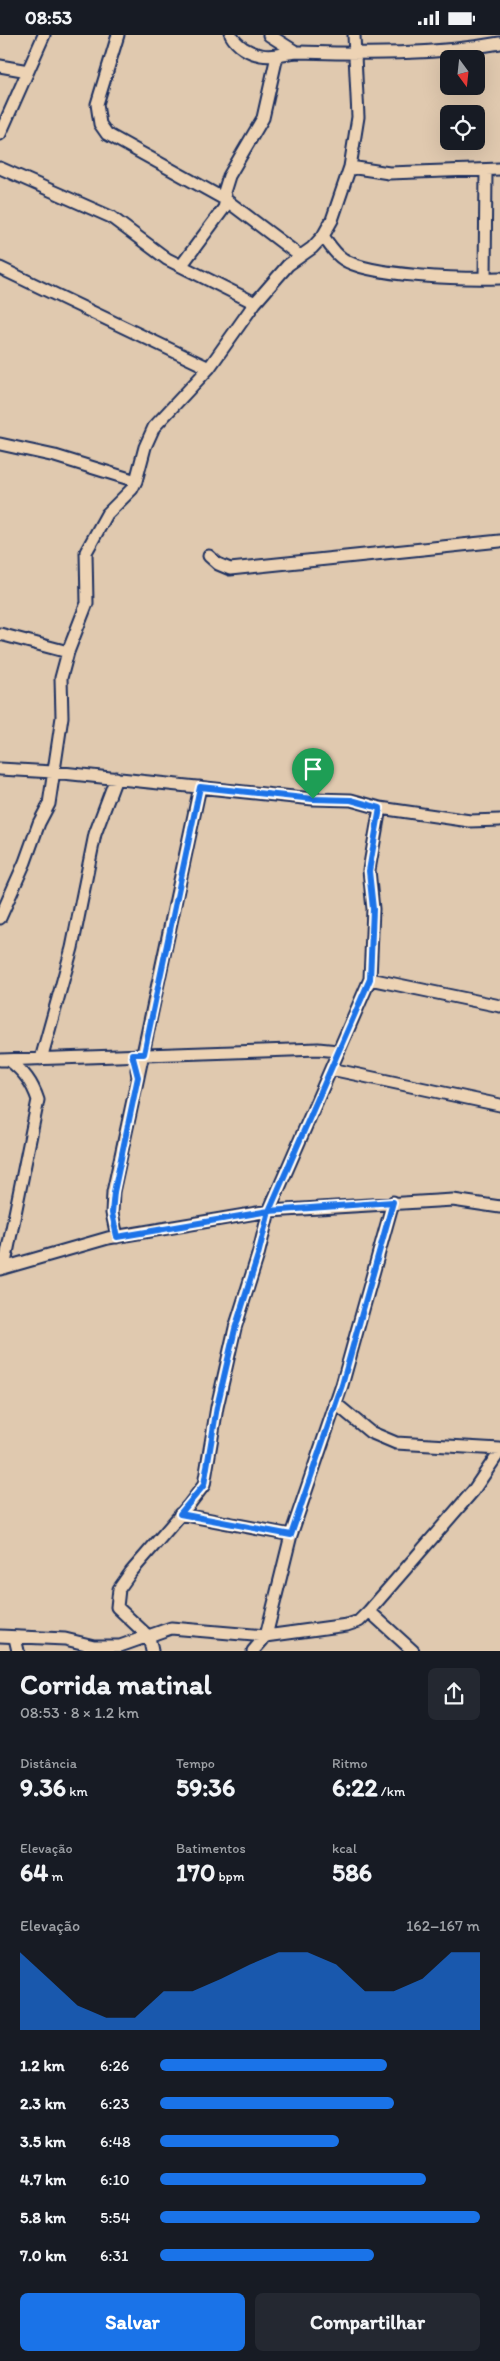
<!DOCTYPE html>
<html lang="pt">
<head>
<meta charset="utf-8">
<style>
	:root { --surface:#171b24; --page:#242831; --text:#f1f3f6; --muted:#9ea1a6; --accent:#1a73e8 }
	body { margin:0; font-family:Itim,sans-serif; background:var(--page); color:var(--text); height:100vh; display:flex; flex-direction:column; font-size:19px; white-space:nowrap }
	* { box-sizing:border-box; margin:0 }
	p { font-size:16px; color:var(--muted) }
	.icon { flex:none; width:28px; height:28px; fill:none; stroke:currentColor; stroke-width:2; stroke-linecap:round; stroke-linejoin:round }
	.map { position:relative; height:1616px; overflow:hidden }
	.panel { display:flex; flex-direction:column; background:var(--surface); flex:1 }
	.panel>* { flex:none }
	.needle { width:32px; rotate:165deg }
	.controls { position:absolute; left:440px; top:15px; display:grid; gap:10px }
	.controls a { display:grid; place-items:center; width:45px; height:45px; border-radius:8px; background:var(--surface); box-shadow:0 5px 20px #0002; font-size:25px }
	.pin { position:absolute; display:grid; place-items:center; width:42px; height:42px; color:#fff; margin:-51px -21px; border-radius:50% 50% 50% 0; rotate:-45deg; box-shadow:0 0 5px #0007 }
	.pin .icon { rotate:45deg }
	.round { display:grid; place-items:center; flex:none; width:52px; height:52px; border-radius:8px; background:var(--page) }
	.overview { display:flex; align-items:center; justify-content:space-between; height:85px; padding:0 20px }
	h1 { font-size:28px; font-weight:700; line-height:38px }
	.metrics { display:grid; grid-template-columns:repeat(3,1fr); gap:8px; height:85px; padding:5px 20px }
	.metrics div { display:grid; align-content:center }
	.metrics b { font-size:25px; font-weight:700 }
	.metrics small { font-size:14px; font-weight:400 }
	.metrics p { font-size:14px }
	.chart { height:140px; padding:10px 20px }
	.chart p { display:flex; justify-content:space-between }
	.chart svg { width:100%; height:90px; margin-top:5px; fill:var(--accent); opacity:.7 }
	.cta { display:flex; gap:10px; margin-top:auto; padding:10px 20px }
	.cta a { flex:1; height:58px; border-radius:8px; background:var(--accent); color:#fff; font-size:20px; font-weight:700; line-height:58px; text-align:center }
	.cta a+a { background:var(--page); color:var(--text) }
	ul { padding:0 20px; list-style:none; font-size:16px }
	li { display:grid; grid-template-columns:80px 60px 1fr; align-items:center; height:38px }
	li i { height:12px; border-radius:6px; background:var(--accent) }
	.status { display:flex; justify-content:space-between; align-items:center; height:35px; padding:0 25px; background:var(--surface); direction:ltr }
	.status svg { height:14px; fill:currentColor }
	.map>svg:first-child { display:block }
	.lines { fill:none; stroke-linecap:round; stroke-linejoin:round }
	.minor-casing { stroke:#1b2f5e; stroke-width:15 }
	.minor { stroke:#edd3b4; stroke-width:11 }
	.route-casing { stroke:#fff; stroke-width:10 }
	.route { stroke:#1a73e8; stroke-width:6 }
</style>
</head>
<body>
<div class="status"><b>08:53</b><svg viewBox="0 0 49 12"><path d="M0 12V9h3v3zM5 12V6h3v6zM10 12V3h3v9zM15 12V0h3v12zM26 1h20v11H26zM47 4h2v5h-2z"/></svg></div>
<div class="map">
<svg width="500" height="1616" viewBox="0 0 500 1616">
	<rect width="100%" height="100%" fill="#e0c9af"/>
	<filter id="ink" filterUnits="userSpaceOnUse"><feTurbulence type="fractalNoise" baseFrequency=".02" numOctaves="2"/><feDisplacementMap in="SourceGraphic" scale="10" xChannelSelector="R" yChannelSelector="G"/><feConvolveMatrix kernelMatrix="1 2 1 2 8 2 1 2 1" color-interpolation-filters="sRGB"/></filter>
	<g filter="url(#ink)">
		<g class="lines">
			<g class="minor-casing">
				<path id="minor" d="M 118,0 L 97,69 L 100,89 L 107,99 L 226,165 L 300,221
					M 231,0 C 237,11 249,18 261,20 C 275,23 286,17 299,17 C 366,19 434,20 500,8
					M 269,0 L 296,17
					M 0,31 L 28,36
					M 0,99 L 44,0
					M 350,132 L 389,138 L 500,134
					M 0,133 L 111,182 L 167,224 L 255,268
					M 323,201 C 329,209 335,219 343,224 C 369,242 467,244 500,243
					M 181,231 L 224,173 L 226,165 L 224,157 L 229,141 L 263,83 L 277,21
					M 0,233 L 209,333
					M 485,243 L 486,136
					M 0,409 L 55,421 L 136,446
					M 209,521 L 218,529 L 230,534 L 500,506
					M 0,599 L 68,617
					M 0,734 L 53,737 L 313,764 L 351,765 L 380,773 L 470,786 L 500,785
					M 0,883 L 25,827 L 39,788 L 49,769 L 62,682 L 61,643 L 68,617 L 87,568 L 86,517 L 107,479 L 132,454 L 136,446 L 145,412 L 154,392 L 209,333 L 255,268 L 288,230 L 312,213 L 323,201 L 332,185 L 350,132 L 358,82 L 354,0
					M 370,944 L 500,971
					M 41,1024 L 72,913 L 95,799 L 116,743
					M 0,1025 L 318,1014 L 338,1016
					M 331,1034 L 500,1070
					M 138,1042 L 200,752
					M 117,1202 L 112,1178 L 113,1157 L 138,1042 L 137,1035
					M 4,1233 L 38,1065 C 32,1047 24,1037 9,1025
					M 0,1234 L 108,1203 L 269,1176 L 453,1165 L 500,1172
					M 335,1368 L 370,1397 L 396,1408 L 500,1414
					M 180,1479 L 291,1500
					M 369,1576 L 413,1616
					M 0,1601 L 65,1604 L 94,1611 L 120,1611 L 171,1593 L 266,1601 L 347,1590 L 359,1586 L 369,1576 L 473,1456 L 500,1416
					M 15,1603 L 18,1616
					M 152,1616 L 149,1602 L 117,1572 L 119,1554 L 131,1537 L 188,1471 L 204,1450 L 217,1372 L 235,1293 L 258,1220 L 269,1176 L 370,944 L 373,874 L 369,835 L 380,773
					M 253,1616 L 266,1601 L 291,1500 L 342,1350 L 393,1167"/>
			</g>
			<use href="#minor" class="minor"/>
		</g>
	</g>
	<g class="lines" filter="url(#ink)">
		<g class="route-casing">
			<path id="route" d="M 313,764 L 200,752 L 144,1019 L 132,1019 L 138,1042 L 114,1157 L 112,1178 L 117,1202 L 269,1176 L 393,1167 L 342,1350 L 291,1500 L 180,1479 L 204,1450 L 217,1372 L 235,1294 L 258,1220 L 269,1176 L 370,944 L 373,874 L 369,836 L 380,773 L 351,765 L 313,764"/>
		</g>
		<use href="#route" class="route"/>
	</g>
</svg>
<div class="controls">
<a><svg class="needle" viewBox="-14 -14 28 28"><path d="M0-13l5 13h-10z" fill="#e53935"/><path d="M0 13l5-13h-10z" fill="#9ea1a6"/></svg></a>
<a><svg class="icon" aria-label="locate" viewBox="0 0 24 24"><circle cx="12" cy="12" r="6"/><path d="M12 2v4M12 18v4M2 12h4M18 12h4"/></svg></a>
</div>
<div class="pin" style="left:313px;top:764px;background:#1e9e55"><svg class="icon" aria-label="arrive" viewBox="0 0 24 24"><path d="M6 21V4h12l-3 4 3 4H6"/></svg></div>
</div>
<section class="panel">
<div class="overview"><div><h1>Corrida matinal</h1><p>08:53 · 8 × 1.2 km</p></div><a class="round"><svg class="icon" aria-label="share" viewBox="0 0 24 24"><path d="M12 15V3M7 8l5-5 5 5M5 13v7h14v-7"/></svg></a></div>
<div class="metrics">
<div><p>Distância</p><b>9.36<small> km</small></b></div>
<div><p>Tempo</p><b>59:36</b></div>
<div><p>Ritmo</p><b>6:22<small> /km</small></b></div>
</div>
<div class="metrics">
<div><p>Elevação</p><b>64<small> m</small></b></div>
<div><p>Batimentos</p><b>170<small> bpm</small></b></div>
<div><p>kcal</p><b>586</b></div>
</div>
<div class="chart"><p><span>Elevação</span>162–167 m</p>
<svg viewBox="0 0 160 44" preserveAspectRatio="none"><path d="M0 44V6L10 19L20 32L30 38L40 38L50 25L60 25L70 19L80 12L90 6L100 6L110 12L120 25L130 25L140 19L150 6L160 6V44z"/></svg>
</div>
<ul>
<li><b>1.2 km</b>6:26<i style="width:71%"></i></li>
<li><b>2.3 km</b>6:23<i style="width:73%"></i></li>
<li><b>3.5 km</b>6:48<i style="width:56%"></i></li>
<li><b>4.7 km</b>6:10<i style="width:83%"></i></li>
<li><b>5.8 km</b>5:54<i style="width:100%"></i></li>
<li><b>7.0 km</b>6:31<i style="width:67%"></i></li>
</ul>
<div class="cta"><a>Salvar</a><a>Compartilhar</a></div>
</section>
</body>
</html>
